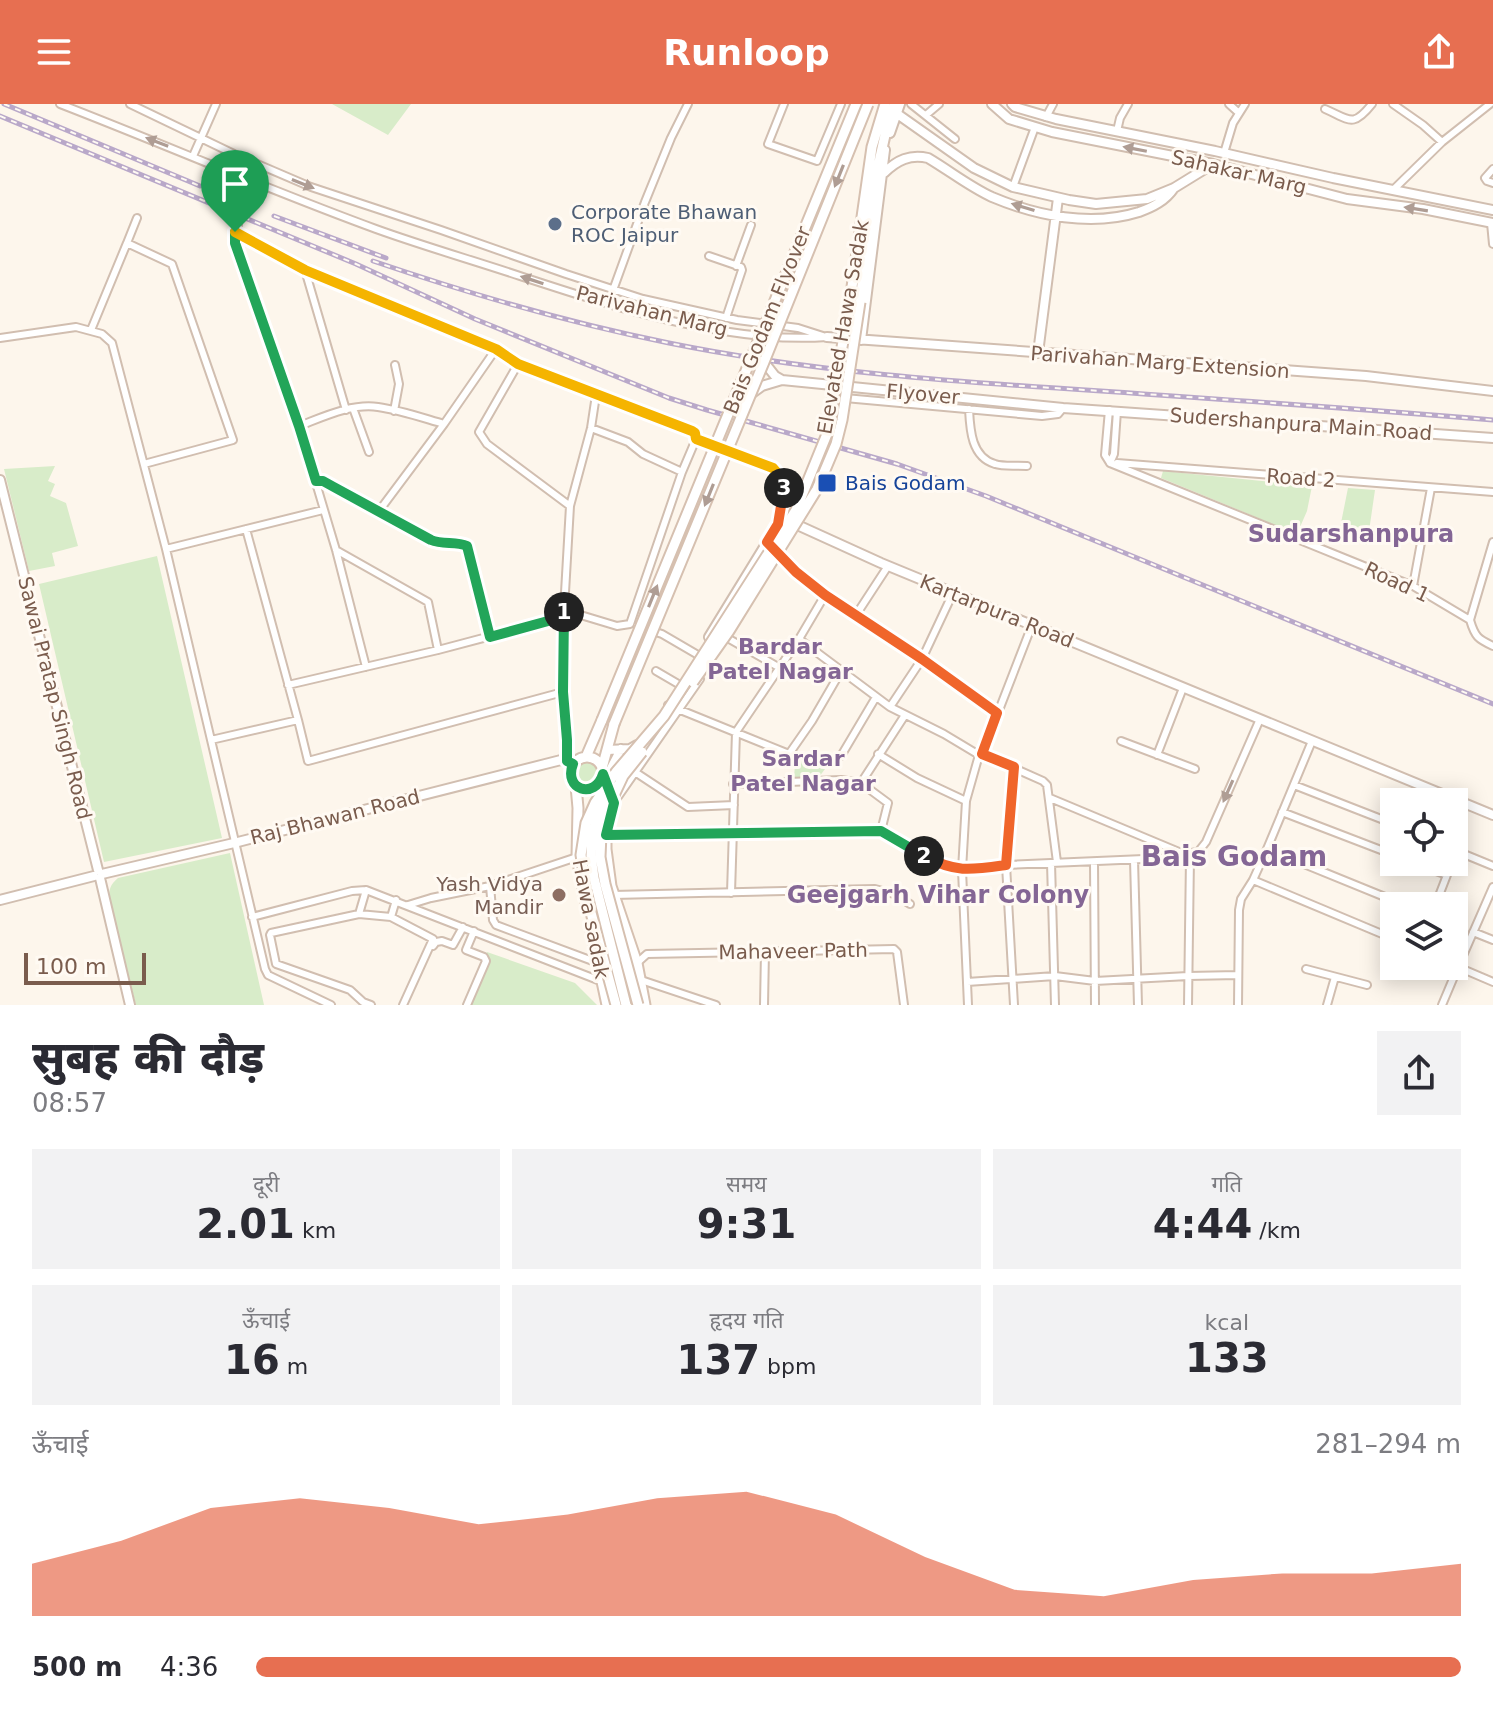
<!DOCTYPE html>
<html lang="hi">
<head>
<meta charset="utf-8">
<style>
	:root { --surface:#fff; --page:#f2f2f3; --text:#2b2b33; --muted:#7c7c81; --accent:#e76f51 }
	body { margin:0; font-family:"DejaVu Sans","Noto Sans Devanagari",sans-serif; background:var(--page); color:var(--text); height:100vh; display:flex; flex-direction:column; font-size:30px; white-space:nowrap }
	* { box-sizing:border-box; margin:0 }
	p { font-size:26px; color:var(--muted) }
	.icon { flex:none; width:44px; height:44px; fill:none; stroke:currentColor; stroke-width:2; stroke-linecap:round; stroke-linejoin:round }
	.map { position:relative; height:901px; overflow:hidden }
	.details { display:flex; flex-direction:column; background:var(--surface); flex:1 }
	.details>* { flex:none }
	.tools { position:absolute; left:1380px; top:684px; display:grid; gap:16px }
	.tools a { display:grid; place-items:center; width:88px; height:88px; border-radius:0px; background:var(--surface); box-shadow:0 4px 20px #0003; font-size:40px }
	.scale { position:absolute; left:24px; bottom:20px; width:122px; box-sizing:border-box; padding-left:8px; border:4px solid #7a5c4d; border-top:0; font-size:22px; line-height:28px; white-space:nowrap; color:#7a5c4d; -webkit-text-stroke:6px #fffaf3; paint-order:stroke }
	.pin { position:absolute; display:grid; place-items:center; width:68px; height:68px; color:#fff; margin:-82px -34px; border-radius:50% 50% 50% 0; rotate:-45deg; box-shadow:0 0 8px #0007 }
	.pin .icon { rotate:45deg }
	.km { position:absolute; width:40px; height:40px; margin:-20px; border-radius:50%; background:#222; color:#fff; font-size:22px; line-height:40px; text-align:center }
	.round { display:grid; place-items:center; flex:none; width:84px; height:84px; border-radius:0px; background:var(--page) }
	.head { display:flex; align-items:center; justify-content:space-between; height:136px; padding:0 32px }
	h1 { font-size:44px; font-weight:800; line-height:60px }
	.metrics { display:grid; grid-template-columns:repeat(3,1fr); gap:12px; height:136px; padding:8px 32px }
	.metrics div { display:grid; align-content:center; border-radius:0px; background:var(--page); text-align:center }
	.metrics b { font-size:40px; font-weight:800 }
	.metrics small { font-size:22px; font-weight:400 }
	.metrics p { font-size:22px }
	.chart { height:224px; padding:16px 32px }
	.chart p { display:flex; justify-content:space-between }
	.chart svg { width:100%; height:144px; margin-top:8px; fill:var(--accent); opacity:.7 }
	ul { padding:0 32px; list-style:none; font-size:26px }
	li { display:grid; grid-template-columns:128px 96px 1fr; align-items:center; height:60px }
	li i { height:20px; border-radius:10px; background:var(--accent) }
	header { display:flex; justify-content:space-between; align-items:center; height:104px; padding:0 32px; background:var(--accent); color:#fff; font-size:36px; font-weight:800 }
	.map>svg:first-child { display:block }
	.green { fill:#d8ecc9 }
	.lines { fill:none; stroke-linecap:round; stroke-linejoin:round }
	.minor-casing { stroke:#d1beb0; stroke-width:10 }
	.tertiary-casing { stroke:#d1beb0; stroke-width:12 }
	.secondary-casing { stroke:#d6c0b0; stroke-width:13 }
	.minor { stroke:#fff; stroke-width:6 }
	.tertiary { stroke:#fff; stroke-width:8 }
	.secondary { stroke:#fff; stroke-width:9 }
	.rail-casing { stroke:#b9a8c9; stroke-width:5 }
	.rail { stroke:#fffaf3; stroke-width:2; stroke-dasharray:6; stroke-linecap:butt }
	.secondary-bridge-casing { stroke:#d6c0b0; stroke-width:13; stroke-linecap:butt }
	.secondary-bridge { stroke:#fff; stroke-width:9 }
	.oneway { fill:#af9d94 }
	.split-1-casing { stroke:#fff; stroke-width:16 }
	.split-2-casing { stroke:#fff; stroke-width:16 }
	.split-3-casing { stroke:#fff; stroke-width:16 }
	.split-4-casing { stroke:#fff; stroke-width:16 }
	.split-1 { stroke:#22a559; stroke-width:10 }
	.split-2 { stroke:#22a559; stroke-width:10 }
	.split-3 { stroke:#f0652b; stroke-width:10 }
	.split-4 { stroke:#f5b400; stroke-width:10 }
	.service-dot { fill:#5c6f8a; stroke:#fffaf3; stroke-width:3 }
	.transit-dot { fill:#1a4fb4; stroke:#fffaf3; stroke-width:3 }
	.education-dot { fill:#8d6e63; stroke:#fffaf3; stroke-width:3 }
	.labels { text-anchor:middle; stroke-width:6; stroke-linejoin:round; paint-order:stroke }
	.street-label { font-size:20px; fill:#7a5c4d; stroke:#fffaf3 }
	.service-label { font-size:20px; fill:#4e5e75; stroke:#fffaf3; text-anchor:start }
	.transit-label { font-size:20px; fill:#164399; stroke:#fffaf3; text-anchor:start }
	.education-label { font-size:20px; fill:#785e54; stroke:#fffaf3; text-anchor:end }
	.neighbourhood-label { font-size:22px; font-weight:bold; fill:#846695; stroke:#fffaf3 }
	.quarter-label { font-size:24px; font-weight:bold; fill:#846695; stroke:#fffaf3 }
	.district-label { font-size:28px; font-weight:bold; fill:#846695; stroke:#fffaf3 }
</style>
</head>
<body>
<header><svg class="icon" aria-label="menu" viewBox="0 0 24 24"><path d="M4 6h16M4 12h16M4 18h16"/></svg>Runloop<svg class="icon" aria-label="share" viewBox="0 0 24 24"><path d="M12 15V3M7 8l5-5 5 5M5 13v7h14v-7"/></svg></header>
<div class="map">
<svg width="1493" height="901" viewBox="0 0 1493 901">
	<rect width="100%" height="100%" fill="#fdf6ec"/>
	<path class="green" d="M 332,0 L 411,0 L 388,31 Z
		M 55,362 L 48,377 L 55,380 L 50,392 L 66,399 L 78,442 L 52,449 L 55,462 L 29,467 L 4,365 Z
		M 1163,367 L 1312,382 L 1307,407 L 1297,430 L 1161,374 Z
		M 1348,384 L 1375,386 L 1367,441 L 1338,434 Z
		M 157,452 L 222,734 L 104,758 L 39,480 Z
		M 803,651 L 825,665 L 819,673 L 794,674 L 795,660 Z
		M575 670a12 12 0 1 1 24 0a12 12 0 1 1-24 0Z
		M 230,749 L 264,901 L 136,901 L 109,795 C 109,785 110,781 118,774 Z
		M 487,848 L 575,879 L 597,901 L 462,901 Z"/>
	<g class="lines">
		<g class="minor-casing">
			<path id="minor" d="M 60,0 C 166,41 269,86 376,125 C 423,142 472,156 520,172 C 615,203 726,240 827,233
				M 130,0 L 234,50 L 311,83 L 441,126 L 566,170 L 643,195 L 737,216 L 798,224 L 823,232
				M 784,0 L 768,40 L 817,57 L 841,0
				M 911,0 L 955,35
				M 1229,0 L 1239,9
				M 1393,0 L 1423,21 L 1442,38 L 1393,86
				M 1325,5 C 1350,16 1353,24 1372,0
				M 926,11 L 939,0
				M 1046,13 L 1053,0
				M 1117,27 L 1120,14 L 1128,0
				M 1442,38 L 1490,0
				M 1224,49 L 1233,19 L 1245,0
				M 193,52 L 216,0
				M 1493,65 L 1485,74 L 1487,77 L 1493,79
				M 1013,83 L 1035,23
				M 1491,119 L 1493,140
				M 238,121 L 234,134 L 235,139 L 299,322 L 336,446 L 366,563
				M 235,128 L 305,166 L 496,245 L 444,320
				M 127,139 L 137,114
				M 709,152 L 741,163 L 742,166 L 726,214
				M 736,162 L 751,121
				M 305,166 L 346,306
				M 608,200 L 645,98 L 671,34 L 688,0
				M 91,226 L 127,139 L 172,160 L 233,336 L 144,360
				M 0,234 L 76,223 L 102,230 L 112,239 L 166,445 L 323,406
				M 496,245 L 518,260 L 596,291 L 591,324 L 570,402 L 564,506 L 563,588 L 567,636 L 567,657
				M 518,260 L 479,328 L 487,340 L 570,402
				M 845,294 L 1042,312 L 1058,310 L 1063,304
				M 353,304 L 369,348
				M 969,305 C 970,325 971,353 995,360 C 1004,363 1017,361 1027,362
				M 1109,306 L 1105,351 L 1110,359
				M 394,307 L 399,280 L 395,261
				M 299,322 C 323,313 352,299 378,303 C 400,306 423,314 444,320 L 379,407
				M 591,324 L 628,338 L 643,350 L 682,368
				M 696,335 L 773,364 C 791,379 782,398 778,417
				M 1110,359 L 1413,482 L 1470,516 C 1475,533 1478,535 1493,542
				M 1110,359 L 1114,350 L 1117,307
				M 1117,359 L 1493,388
				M 316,377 L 327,379 L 431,436 C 443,441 456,437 467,442 L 490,533
				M 166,445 L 265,865 L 268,871 L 331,901
				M 336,446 L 428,498 L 438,546
				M 777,449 C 813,487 858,513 901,541 C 934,563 965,586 997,609
				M 1413,482 L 1431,384
				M 856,511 L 888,462
				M 1470,516 L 1493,438
				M 637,522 L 662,530 L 698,551
				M 724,532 L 780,564
				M 799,535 L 890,603 L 922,555 L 953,489
				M 656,567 L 680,581
				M 288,581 L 438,546 L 559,514 L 564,506 L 617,522 L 630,520 L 682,368 L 696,335 L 695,329 L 596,291
				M 668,601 L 789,650 L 812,617 L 841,567
				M 890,603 L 944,630 L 979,651
				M 298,616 L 308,657 L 563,588
				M 211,636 L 298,616 L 246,425
				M 1121,637 L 1195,665
				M 878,650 L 917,674 L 966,697
				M 982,650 L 1043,677 L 1047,681 L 1057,758
				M 1157,651 L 1183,584
				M 841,652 L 876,593
				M 1014,663 L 1006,761 L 1190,753 L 1188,901
				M 635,668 L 688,703 L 734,701
				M 861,679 L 905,611
				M 733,680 L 841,676 L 861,679 L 888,699 L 881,727
				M 1294,681 L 1394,720
				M 1050,694 L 1184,750 L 1198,748 L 1206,738 L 1260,615
				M 615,697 L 700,575
				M 1282,708 L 1394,751
				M 606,731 L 881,727 L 926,754 L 946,763 L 962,766 L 1006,761 L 1014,901
				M 1267,745 L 1407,802
				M 1454,746 L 1493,762
				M 1134,756 L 1138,901
				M 1094,758 L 1095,901
				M 1412,758 L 1447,771 L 1435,802
				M 1051,759 L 1055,901
				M 1253,776 L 1394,835
				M 490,782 L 493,816 L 496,821 L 598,859
				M 1493,783 L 1458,863 L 1493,878
				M 366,786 L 359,810 L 271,829 L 270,831 L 276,860 L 350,886 L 363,898 L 371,901
				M 731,789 L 736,628 L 799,535 L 825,491
				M 613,791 L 875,785 L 894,790 L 910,800
				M 396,796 L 391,813 L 433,835 L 403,901
				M 408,801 L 431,794 L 490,782 L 577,753
				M 359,810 L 391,813
				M 252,813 L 352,787 L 366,786 L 603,878
				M 1473,828 L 1493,836
				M 433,842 L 436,838 L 442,837 L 453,841 L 463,823
				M 637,859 L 647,850 L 894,845 L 897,848 L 904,901
				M 1306,865 L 1367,881
				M 641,876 L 716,901
				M 967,878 L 1055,872 L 1095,877 L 1188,872 L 1238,871
				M 467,901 L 486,857 L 484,853 L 466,846 L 474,827
				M 764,901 L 765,847
				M 968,901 L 962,766 L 966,697 L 979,651 L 982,650 L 1032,521
				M 1238,901 L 1239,806 L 1241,795 L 1253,776 L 1267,745 L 1312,637
				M 1327,901 L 1335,873
				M 1442,901 L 1458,863 L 1454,861"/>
		</g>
		<g class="tertiary-casing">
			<path id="tertiary" d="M 992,0 L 1009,15 L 1052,28 L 1213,60 L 1347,95 L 1423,105 L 1493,119
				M 1012,0 L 1015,3 L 1056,15 L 1215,47 L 1333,74 L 1493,106
				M 896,9 L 974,64 L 1013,83 L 1069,96 L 1096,100 L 1147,95 L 1174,84 L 1213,60
				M 890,29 L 900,0
				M 884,69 C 897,56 910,50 928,54 C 950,67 970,83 992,93 C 1037,112 1091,123 1139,108 C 1153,103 1165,97 1174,84
				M 827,233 L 1366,272 L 1493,287
				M 861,236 L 885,46
				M 1038,249 L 1058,94
				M 764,258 L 775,272 L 782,276
				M 751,290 L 762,282 L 782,276 L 1063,304 L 1493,334
				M 0,376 L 98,766
				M 709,533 L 782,414 L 881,459 L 1493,711
				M 607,646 L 630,645 L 637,641
				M 605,676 L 621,645
				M 102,770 L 234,739 L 561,656 L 573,660
				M 100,774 L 130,901
				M 0,796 L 94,772"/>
		</g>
		<g class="secondary-casing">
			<path id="secondary" d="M 850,197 L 872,43 L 885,0
				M 860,198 L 874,80 L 890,9 L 895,0
				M571 669a16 16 0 1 1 32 0a16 16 0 1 1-32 0Z
				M 586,653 L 602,616
				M 602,664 L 614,620
				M 603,670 L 614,699 L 606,731 L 606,745 L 611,782 L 637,859 L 645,901
				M 576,682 L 578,704 L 577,753 L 585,796
				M 591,826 L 607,901"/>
		</g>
		<use href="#minor" class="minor"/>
		<use href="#tertiary" class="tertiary"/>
		<use href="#secondary" class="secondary"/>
		<g class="rail-casing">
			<path id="rail" d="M 4,0 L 200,82
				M 0,12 L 356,160 L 475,215 L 669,294 L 707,306 L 897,360 L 986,392 L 1493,600
				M 274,112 L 386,154
				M 373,157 C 470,190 569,219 669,239 C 811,268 957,278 1101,287 C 1232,296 1363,305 1493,316"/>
		</g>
		<use href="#rail" class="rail"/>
		<g class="secondary-bridge-casing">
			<path id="secondary-bridge" d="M 693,578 L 729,527 L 817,385 L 836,340 L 842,316 L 860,198
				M 602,616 L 856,0
				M 614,620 L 764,258 L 868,0
				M 611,688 L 600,705 L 592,730 L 591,752 L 594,774 L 626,901
				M 616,901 L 590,805 L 581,751 L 586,719 L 595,699 L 616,668 L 664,612 L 796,406 L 827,330 L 850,197
				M 638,901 L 605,780 L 600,753 L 601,730 L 608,704 L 623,672 L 642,648"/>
		</g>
		<use href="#secondary-bridge" class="secondary-bridge"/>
	</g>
	<defs><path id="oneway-solid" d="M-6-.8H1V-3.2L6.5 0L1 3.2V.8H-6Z" transform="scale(2)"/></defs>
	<g class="oneway">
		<use href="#oneway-solid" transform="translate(157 38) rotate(-159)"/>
		<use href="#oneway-solid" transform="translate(1135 45) rotate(-169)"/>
		<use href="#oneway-solid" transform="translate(839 72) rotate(112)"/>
		<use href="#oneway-solid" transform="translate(303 80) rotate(22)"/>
		<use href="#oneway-solid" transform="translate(1023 103) rotate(-163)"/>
		<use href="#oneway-solid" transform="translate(1416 105) rotate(-171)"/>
		<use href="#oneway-solid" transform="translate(532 176) rotate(-162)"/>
		<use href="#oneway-solid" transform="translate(709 391) rotate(112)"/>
		<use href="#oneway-solid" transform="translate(653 492) rotate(-68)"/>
		<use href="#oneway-solid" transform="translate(1228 687) rotate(114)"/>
	</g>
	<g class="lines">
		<g class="split-1-casing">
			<path id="split-1" d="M 235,128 L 235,139 L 299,322 L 316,377 L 323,377 L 332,382 L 431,436 C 443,441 456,437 467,442 L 490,533 L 559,514 L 564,506 L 564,508"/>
		</g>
		<g class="split-2-casing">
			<path id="split-2" d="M 564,508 L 563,588 L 567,636 L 567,657 L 573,660 C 563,686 595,696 603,670 L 614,699 L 606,731 L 881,727 L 924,752"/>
		</g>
		<g class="split-3-casing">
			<path id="split-3" d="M 784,384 L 778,420 L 767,438 L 796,468 L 825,491 L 922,555 L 997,609 L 982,650 L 1014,663 L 1006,761 C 971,766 956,769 924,752"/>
		</g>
		<g class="split-4-casing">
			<path id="split-4" d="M 235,128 L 305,166 L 496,245 L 518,260 L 692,327 L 695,329 L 696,335 L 773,364 L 784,377 L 784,384"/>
		</g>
		<use href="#split-1" class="split-1"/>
		<use href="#split-2" class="split-2"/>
		<use href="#split-3" class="split-3"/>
		<use href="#split-4" class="split-4"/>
	</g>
	<circle class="service-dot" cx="555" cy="120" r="8"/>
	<rect class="transit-dot" x="817" y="369" width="20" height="20" rx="4"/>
	<circle class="education-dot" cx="559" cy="791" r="8"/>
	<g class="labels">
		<g class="street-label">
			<text transform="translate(1239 68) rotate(13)" y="7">Sahakar Marg</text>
			<text transform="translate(652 207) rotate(14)" y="7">Parivahan Marg</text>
			<text transform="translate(767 216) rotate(-68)" y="7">Bais Godam Flyover</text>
			<text transform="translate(843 223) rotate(-80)" y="7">Elevated Hawa Sadak</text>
			<text transform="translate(1160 258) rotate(4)" y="7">Parivahan Marg Extension</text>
			<text transform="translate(923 290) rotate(5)" y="7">Flyover</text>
			<text transform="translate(1301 320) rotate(4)" y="7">Sudershanpura Main Road</text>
			<text transform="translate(1301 374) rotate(4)" y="7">Road 2</text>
			<text transform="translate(1397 478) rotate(25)" y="7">Road 1</text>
			<text transform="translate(997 507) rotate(22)" y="7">Kartarpura Road</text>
			<text transform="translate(55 594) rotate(76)" y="7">Sawai Pratap Singh Road</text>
			<text transform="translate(335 713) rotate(-14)" y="7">Raj Bhawan Road</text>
			<text transform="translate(591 815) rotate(79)" y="7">Hawa sadak</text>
			<text transform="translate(793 847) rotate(-1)" y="7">Mahaveer Path</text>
		</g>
		<g class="service-label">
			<text x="571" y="115">Corporate Bhawan<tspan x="571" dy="23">ROC Jaipur</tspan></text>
		</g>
		<g class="transit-label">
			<text x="845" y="386">Bais Godam</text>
		</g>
		<g class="education-label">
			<text x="543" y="787">Yash Vidya<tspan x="543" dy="23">Mandir</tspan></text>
		</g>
		<g class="neighbourhood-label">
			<text x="780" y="550">Bardar<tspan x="780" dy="25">Patel Nagar</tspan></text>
			<text x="803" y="662">Sardar<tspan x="803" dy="25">Patel Nagar</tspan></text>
		</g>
		<g class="quarter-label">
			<text x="1351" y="438">Sudarshanpura</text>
			<text x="938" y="799">Geejgarh Vihar Colony</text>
		</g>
		<g class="district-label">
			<text x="1234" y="762">Bais Godam</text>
		</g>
	</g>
</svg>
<div class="tools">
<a><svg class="icon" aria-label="locate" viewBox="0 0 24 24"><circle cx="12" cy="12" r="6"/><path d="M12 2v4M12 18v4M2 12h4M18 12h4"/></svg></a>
<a><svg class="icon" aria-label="layers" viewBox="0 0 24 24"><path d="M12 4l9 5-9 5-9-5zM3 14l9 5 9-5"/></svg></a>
</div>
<div class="scale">100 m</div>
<div class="pin" style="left:235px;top:128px;background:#1e9e55"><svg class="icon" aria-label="arrive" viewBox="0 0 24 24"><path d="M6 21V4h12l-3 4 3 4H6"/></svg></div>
<b class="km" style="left:564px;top:508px">1</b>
<b class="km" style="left:924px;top:752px">2</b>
<b class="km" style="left:784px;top:384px">3</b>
</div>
<section class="details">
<div class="head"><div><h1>सुबह की दौड़</h1><p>08:57</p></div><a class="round"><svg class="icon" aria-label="share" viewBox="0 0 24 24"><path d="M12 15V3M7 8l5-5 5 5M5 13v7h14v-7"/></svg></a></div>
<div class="metrics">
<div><p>दूरी</p><b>2.01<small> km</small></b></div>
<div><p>समय</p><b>9:31</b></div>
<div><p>गति</p><b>4:44<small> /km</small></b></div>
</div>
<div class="metrics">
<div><p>ऊँचाई</p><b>16<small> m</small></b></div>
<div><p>हृदय गति</p><b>137<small> bpm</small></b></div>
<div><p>kcal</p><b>133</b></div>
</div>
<div class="chart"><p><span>ऊँचाई</span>281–294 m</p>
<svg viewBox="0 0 160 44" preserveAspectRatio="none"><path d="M0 44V28L10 21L20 11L30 8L40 11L50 16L60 13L70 8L80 6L90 13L100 26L110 36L120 38L130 33L140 31L150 31L160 28V44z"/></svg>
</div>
<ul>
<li><b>500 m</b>4:36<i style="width:100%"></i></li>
</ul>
</section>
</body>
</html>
